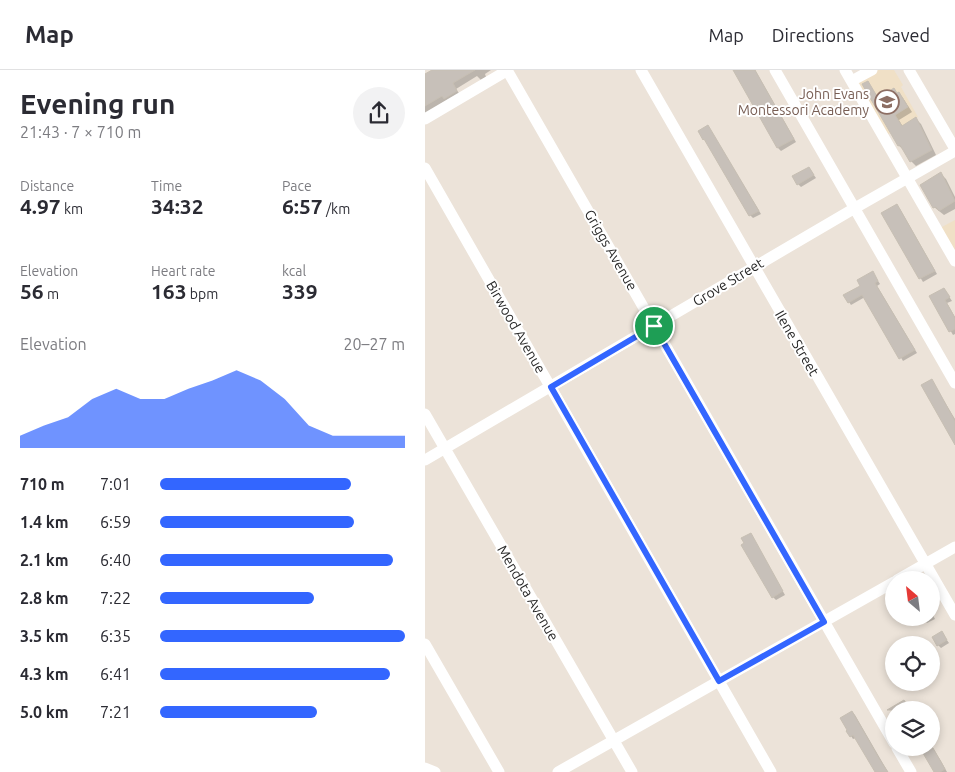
<!DOCTYPE html>
<html lang="en">
<head>
<meta charset="utf-8">
<style>
	:root { --surface:#fff; --page:#f2f2f3; --text:#2b2b33; --muted:#7c7c81; --line:#e1e1e2; --accent:#36f }
	body { margin:0; font-family:Ubuntu,sans-serif; background:var(--page); color:var(--text); height:100vh; display:flex; flex-direction:column; font-size:19px; white-space:nowrap }
	* { box-sizing:border-box; margin:0 }
	p { font-size:16px; color:var(--muted) }
	.icon { flex:none; width:28px; height:28px; fill:none; stroke:currentColor; stroke-width:2; stroke-linecap:round; stroke-linejoin:round }
	.map { position:relative; flex:1; overflow:hidden }
	.details { display:flex; flex-direction:column; background:var(--surface); width:425px }
	.details>* { flex:none }
	.needle { width:32px; rotate:332deg }
	.controls { position:absolute; left:460px; top:501px; display:grid; gap:10px }
	.controls a { display:grid; place-items:center; width:55px; height:55px; border-radius:50%; background:var(--surface); box-shadow:0 2px 8px #0003; font-size:25px }
	.pin { position:absolute; display:grid; place-items:center; width:42px; height:42px; color:#fff; margin:-21px; border:2px solid #fff; border-radius:50%; box-shadow:0 1px 5px #0007 }
	.round { display:grid; place-items:center; flex:none; width:52px; height:52px; border-radius:26px; background:var(--page) }
	.head { display:flex; align-items:center; justify-content:space-between; height:85px; padding:0 20px }
	h1 { font-size:28px; font-weight:700; line-height:38px }
	.stats { display:grid; grid-template-columns:repeat(3,1fr); gap:8px; height:85px; padding:5px 20px }
	.stats div { display:grid; align-content:center }
	.stats b { font-size:21px; font-weight:700 }
	.stats small { font-size:14px; font-weight:400 }
	.stats p { font-size:14px }
	.chart { height:140px; padding:10px 20px }
	.chart p { display:flex; justify-content:space-between }
	.chart svg { width:100%; height:90px; margin-top:5px; fill:var(--accent); opacity:.7 }
	ul { padding:0 20px; list-style:none; font-size:16px }
	li { display:grid; grid-template-columns:80px 60px 1fr; align-items:center; height:38px }
	li i { height:12px; border-radius:6px; background:var(--accent) }
	header { display:flex; align-items:center; gap:30px; box-sizing:border-box; height:70px; padding:0 25px; background:var(--surface); border-bottom:1px solid var(--line) }
	header strong { font-size:24px }
	nav { display:flex; gap:28px; margin-inline-start:auto; font-size:18px }
	main { display:flex; flex:1; min-height:0 }
	.map>svg:first-child { display:block }
	.education { fill:#f0e0c6 }
	.shadow { fill:#0003 }
	.building { fill:#c7c0b9; stroke:#c7bfb3 }
	.lines { fill:none; stroke-linecap:round; stroke-linejoin:round }
	.minor { stroke:#fff; stroke-width:11 }
	.route-casing { stroke:#fff; stroke-width:10 }
	.route { stroke:#36f; stroke-width:6 }
	.labels { text-anchor:middle; stroke-width:4; stroke-linejoin:round; paint-order:stroke }
	.education-label { font-size:14px; fill:#785e54; stroke:#fff; text-anchor:end }
	.street-label { font-size:14px; fill:#282828; stroke:#fff }
</style>
</head>
<body>
<header>
<strong>Map</strong>
<nav><a>Map</a><a>Directions</a><a>Saved</a></nav>
</header>
<main>
<section class="details">
<div class="head"><div><h1>Evening run</h1><p>21:43 · 7 × 710 m</p></div><a class="round"><svg class="icon" aria-label="share" viewBox="0 0 24 24"><path d="M12 15V3M7 8l5-5 5 5M5 13v7h14v-7"/></svg></a></div>
<div class="stats">
<div><p>Distance</p><b>4.97<small> km</small></b></div>
<div><p>Time</p><b>34:32</b></div>
<div><p>Pace</p><b>6:57<small> /km</small></b></div>
</div>
<div class="stats">
<div><p>Elevation</p><b>56<small> m</small></b></div>
<div><p>Heart rate</p><b>163<small> bpm</small></b></div>
<div><p>kcal</p><b>339</b></div>
</div>
<div class="chart"><p><span>Elevation</span>20–27 m</p>
<svg viewBox="0 0 160 44" preserveAspectRatio="none"><path d="M0 44V38L10 33L20 29L30 20L40 15L50 20L60 20L70 15L80 11L90 6L100 11L110 20L120 33L130 38L140 38L150 38L160 38V44z"/></svg>
</div>
<ul>
<li><b>710 m</b>7:01<i style="width:78%"></i></li>
<li><b>1.4 km</b>6:59<i style="width:79%"></i></li>
<li><b>2.1 km</b>6:40<i style="width:95%"></i></li>
<li><b>2.8 km</b>7:22<i style="width:63%"></i></li>
<li><b>3.5 km</b>6:35<i style="width:100%"></i></li>
<li><b>4.3 km</b>6:41<i style="width:94%"></i></li>
<li><b>5.0 km</b>7:21<i style="width:64%"></i></li>
</ul>
</section>
<div class="map">
<svg width="530" height="702" viewBox="0 0 530 702">
	<rect width="100%" height="100%" fill="#ece3d9"/>
	<path class="education" d="M 438,0 L 469,0 L 478,15 L 476,17 L 493,47 L 460,66 L 425,7 Z
		M 530,150 L 530,184 L 515,158 Z"/>
	<path class="shadow" d="M 9,0 L 66,0 L 60,4 L 61,7 L 56,10 L 52,6 L 31,19 L 36,26 L 0,44 L 0,5 Z
		M 309,0 L 330,0 L 371,72 L 356,81 L 353,78 Z
		M 442,12 L 454,29 L 474,24 L 478,28 L 487,42 L 474,50 L 478,57 L 491,49 L 496,54 L 511,85 L 491,96 L 486,91 L 479,80 L 474,76 Z
		M 285,60 L 336,144 L 328,148 L 325,145 Z
		M 384,98 L 391,108 L 376,117 L 373,114 Z
		M 516,104 L 521,109 L 530,127 L 530,139 L 519,145 L 509,137 Z
		M 475,139 L 512,204 L 498,212 L 458,144 Z
		M 450,206 L 455,214 L 452,216 L 492,283 L 478,291 L 440,227 L 426,235 L 424,232 L 437,216 Z
		M 519,219 L 527,231 L 522,233 L 530,247 L 530,264 L 528,265 L 506,227 Z
		M 507,311 L 530,349 L 530,372 Z
		M 328,468 L 360,525 L 351,530 L 348,527 Z
		M 506,542 L 510,549 L 502,553 L 498,548 L 506,548 Z
		M 517,563 L 524,573 L 516,578 L 513,575 Z
		M 427,642 L 430,645 L 463,702 L 451,702 L 431,668 L 428,669 L 426,666 Z
		M 506,675 L 516,691 L 522,702 L 510,702 L 496,678 L 506,678 Z"/>
	<path class="building" d="M 7,0 L 50,0 L 28,13 L 32,21 L 19,29 L 17,26 L 0,36 L 0,4 Z
		M 308,0 L 330,0 L 369,69 L 352,78 Z
		M 443,11 L 453,28 L 469,18 L 472,23 L 474,22 L 483,37 L 470,45 L 477,56 L 491,47 L 507,80 L 485,92 L 475,75 L 473,76 L 437,14 Z
		M 283,55 L 334,141 L 324,146 L 279,69 L 278,70 L 273,61 Z
		M 384,97 L 389,105 L 372,115 L 367,106 Z
		M 516,102 L 530,131 L 514,141 L 511,137 L 508,138 L 495,115 Z
		M 472,134 L 510,201 L 494,209 L 456,143 Z
		M 448,201 L 453,211 L 450,213 L 490,280 L 474,289 L 437,225 L 423,233 L 418,225 L 435,216 L 432,210 Z
		M 519,218 L 525,227 L 520,230 L 530,248 L 530,259 L 524,262 L 504,226 Z
		M 507,309 L 530,351 L 530,375 L 496,315 Z
		M 326,463 L 358,521 L 347,528 L 316,475 L 319,473 L 316,468 Z
		M 517,561 L 522,570 L 512,576 L 507,567 Z
		M 479,630 L 485,640 L 462,640 Z
		M 427,641 L 455,690 L 463,702 L 450,702 L 428,665 L 425,667 L 421,661 L 422,660 L 415,648 Z
		M 495,678 L 508,678 L 520,699 L 515,702 L 509,702 Z"/>
	<g class="lines">
		<path class="minor" d="M 82,0 L 469,673
			M 216,0 L 530,545
			M 350,0 L 530,313
			M 420,0 L 530,191
			M 484,0 L 530,79
			M 432,8 L 447,0
			M 0,49 L 83,0
			M 0,98 L 346,702
			M 0,344 L 207,702
			M 0,390 L 430,138 L 530,81
			M 472,510 L 530,477
			M 0,574 L 74,702
			M 472,678 L 486,702
			M 0,698 L 10,702
			M 133,702 L 469,512"/>
	</g>
	<g class="lines">
		<g class="route-casing">
			<path id="route" d="M 229,256 L 399,552 L 294,611 L 126,317 Z"/>
		</g>
		<use href="#route" class="route"/>
	</g>
	<defs>
		<g id="school-ring" transform="scale(1.25)"><circle r="9.5" fill="#fff" stroke="#8d6e63" stroke-width="1.5"/><path d="M0-5L7-2L0 1L-7-2ZM-4 1L0 2.5L4 1V4Q0 6-4 4Z" fill="#8d6e63"/></g>
	</defs>
	<g fill-rule="evenodd">
		<use href="#school-ring" x="462" y="32"/>
	</g>
	<g class="labels">
		<g class="education-label">
			<text x="444" y="29">John Evans<tspan x="444" dy="16">Montessori Academy</tspan></text>
		</g>
		<g class="street-label">
			<text transform="translate(186 180) rotate(60)" y="5">Griggs Avenue</text>
			<text transform="translate(303 212) rotate(-31)" y="5">Grove Street</text>
			<text transform="translate(91 257) rotate(60)" y="5">Birwood Avenue</text>
			<text transform="translate(372 273) rotate(60)" y="5">Ilene Street</text>
			<text transform="translate(103 523) rotate(60)" y="5">Mendota Avenue</text>
		</g>
	</g>
</svg>
<div class="controls">
<a><svg class="needle" viewBox="-14 -14 28 28"><path d="M0-13l5 13h-10z" fill="#e53935"/><path d="M0 13l5-13h-10z" fill="#7c7c81"/></svg></a>
<a><svg class="icon" aria-label="locate" viewBox="0 0 24 24"><circle cx="12" cy="12" r="6"/><path d="M12 2v4M12 18v4M2 12h4M18 12h4"/></svg></a>
<a><svg class="icon" aria-label="layers" viewBox="0 0 24 24"><path d="M12 4l9 5-9 5-9-5zM3 14l9 5 9-5"/></svg></a>
</div>
<div class="pin" style="left:229px;top:256px;background:#1e9e55"><svg class="icon" aria-label="arrive" viewBox="0 0 24 24"><path d="M6 21V4h12l-3 4 3 4H6"/></svg></div>
</div>
</main>
</body>
</html>
